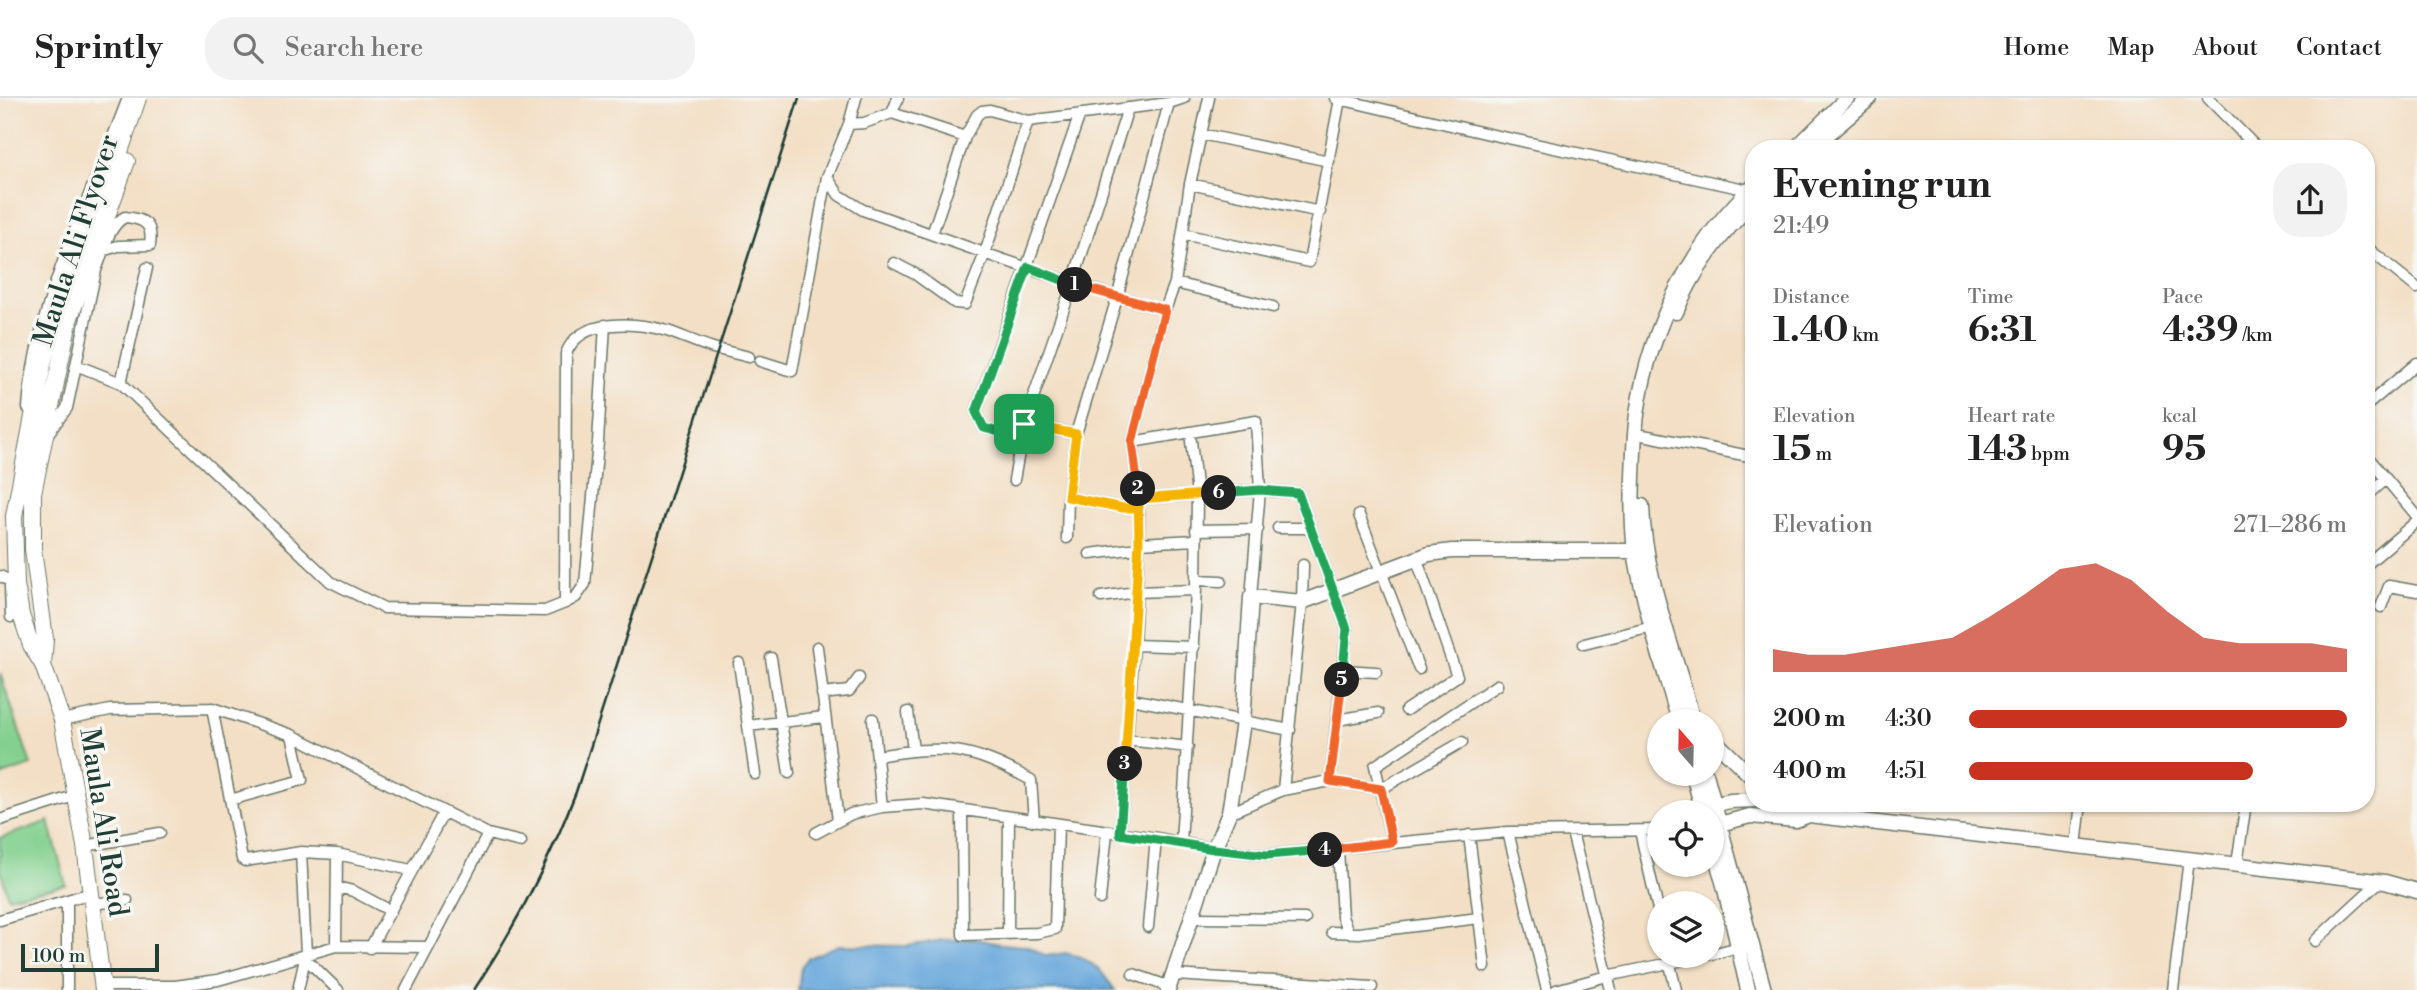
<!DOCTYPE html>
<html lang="en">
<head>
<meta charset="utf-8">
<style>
	:root { --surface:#fff; --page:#f2f2f2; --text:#222; --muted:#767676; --line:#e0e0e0; --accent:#c8321e }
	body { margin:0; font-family:"Libre Bodoni",serif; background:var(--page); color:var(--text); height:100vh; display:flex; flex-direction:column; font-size:26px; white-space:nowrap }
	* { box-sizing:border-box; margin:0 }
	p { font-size:23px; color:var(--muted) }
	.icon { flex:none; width:38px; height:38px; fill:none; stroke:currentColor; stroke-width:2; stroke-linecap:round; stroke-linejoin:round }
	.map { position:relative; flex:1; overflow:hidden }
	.side { position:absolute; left:1745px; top:42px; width:630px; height:672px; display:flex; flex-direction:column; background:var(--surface); border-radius:28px; box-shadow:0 2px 5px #0004 }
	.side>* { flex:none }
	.needle { width:46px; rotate:340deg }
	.tools { position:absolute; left:1647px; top:611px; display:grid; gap:14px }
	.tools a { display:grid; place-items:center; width:77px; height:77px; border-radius:50%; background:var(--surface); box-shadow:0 2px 5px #0004; font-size:35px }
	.scale { position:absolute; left:21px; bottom:18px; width:138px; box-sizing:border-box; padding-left:7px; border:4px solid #1f3d34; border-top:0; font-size:19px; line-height:24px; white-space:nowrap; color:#1f3d34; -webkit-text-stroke:5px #f6f6f2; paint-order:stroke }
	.pin { position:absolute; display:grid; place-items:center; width:60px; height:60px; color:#fff; margin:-30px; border-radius:14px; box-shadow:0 4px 10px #0006 }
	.km { position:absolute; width:35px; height:35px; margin:-18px; border-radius:50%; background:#222; color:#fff; font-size:19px; line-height:35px; text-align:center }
	.round { display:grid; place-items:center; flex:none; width:74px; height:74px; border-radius:28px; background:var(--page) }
	.headline { display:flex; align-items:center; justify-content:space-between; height:119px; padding:0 28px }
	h1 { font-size:38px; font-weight:700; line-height:52px }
	.stats { display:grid; grid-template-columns:repeat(3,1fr); gap:10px; height:119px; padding:7px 28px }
	.stats div { display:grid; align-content:center }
	.stats b { font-size:35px; font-weight:700 }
	.stats small { font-size:19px; font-weight:400 }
	.stats p { font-size:19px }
	.chart { height:196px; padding:14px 28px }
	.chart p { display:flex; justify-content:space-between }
	.chart svg { width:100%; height:126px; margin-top:7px; fill:var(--accent); opacity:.7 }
	ul { padding:0 28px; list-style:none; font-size:23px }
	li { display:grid; grid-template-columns:112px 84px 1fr; align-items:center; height:52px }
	li i { height:18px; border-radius:9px; background:var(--accent) }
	header { display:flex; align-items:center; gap:42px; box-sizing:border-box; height:98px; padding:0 35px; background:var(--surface); border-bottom:2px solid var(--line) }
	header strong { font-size:33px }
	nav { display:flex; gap:38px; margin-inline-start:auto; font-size:24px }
	.search { width:490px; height:63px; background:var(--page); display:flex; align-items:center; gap:18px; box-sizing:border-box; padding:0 24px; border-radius:28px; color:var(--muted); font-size:26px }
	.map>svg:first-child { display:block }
	.green { fill:#83d08f; stroke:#518662; stroke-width:2 }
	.water { fill:#69a8dc; stroke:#447288; stroke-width:2 }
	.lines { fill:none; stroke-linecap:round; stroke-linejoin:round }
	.street-casing { stroke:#697667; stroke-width:13 }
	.secondary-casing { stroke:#697667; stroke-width:17 }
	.primary-casing { stroke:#697667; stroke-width:18 }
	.street { stroke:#fff; stroke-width:10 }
	.secondary { stroke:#fff; stroke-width:14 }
	.primary { stroke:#fff; stroke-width:16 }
	.rail { stroke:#1f3d34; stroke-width:2.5 }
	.split-1-casing { stroke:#fff; stroke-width:14 }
	.split-2-casing { stroke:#fff; stroke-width:14 }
	.split-3-casing { stroke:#fff; stroke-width:14 }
	.split-4-casing { stroke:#fff; stroke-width:14 }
	.split-5-casing { stroke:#fff; stroke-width:14 }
	.split-6-casing { stroke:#fff; stroke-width:14 }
	.split-7-casing { stroke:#fff; stroke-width:14 }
	.split-1 { stroke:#22a559; stroke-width:9 }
	.split-2 { stroke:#f0652b; stroke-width:9 }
	.split-3 { stroke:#f5b400; stroke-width:9 }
	.split-4 { stroke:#22a559; stroke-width:9 }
	.split-5 { stroke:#f0652b; stroke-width:9 }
	.split-6 { stroke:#22a559; stroke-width:9 }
	.split-7 { stroke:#f5b400; stroke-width:9 }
	.labels { text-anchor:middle; stroke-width:7; stroke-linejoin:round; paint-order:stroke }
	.street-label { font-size:28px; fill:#1f3d34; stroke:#f6f6f2 }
</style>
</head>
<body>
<header>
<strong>Sprintly</strong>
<div class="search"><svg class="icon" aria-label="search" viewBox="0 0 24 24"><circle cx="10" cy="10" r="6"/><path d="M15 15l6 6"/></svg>Search here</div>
<nav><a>Home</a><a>Map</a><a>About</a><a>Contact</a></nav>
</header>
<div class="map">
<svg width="2417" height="892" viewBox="0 0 2417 892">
	<rect width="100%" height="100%" fill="#f6f6f2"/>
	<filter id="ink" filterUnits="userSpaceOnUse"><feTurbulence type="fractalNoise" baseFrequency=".0143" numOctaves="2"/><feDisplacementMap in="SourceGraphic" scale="14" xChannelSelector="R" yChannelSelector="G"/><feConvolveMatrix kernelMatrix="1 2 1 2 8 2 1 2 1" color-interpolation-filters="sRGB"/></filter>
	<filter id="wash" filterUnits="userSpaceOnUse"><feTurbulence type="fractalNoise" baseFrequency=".00686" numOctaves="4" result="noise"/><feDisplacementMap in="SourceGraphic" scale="28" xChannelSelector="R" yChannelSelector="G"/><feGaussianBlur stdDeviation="1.57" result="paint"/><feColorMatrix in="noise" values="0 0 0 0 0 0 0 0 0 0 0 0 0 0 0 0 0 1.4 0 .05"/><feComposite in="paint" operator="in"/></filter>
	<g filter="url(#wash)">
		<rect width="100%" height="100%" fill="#f3dfc5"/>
		<path class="green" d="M 0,575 L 31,667 L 0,678 Z
			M 49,723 L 66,787 L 8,799 L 0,770 L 0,740 Z"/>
		<path class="water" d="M 976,841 L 1000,846 L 1027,848 L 1046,858 L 1065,855 L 1081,859 L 1099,871 L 1115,892 L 798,892 L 801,869 L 808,860 L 839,847 L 906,848 L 943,842 Z"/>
	</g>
	<g filter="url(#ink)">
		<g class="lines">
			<g class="street-casing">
				<path id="street" d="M 1335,0 L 1489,36 L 1749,92 L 1754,95
					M 2208,0 L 2258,51
					M 892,15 L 898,0
					M 849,26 L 864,25 L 892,15 L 965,39
					M 1201,36 L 1329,63
					M 827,79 L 839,97 L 863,112 C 963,147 1062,185 1165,212
					M 1190,86 L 1320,114
					M 932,136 L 965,39 L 977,17 L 982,13 L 990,12 L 1028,23 L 1169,5 L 1184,0
					M 1183,136 L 1309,164 L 1340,1
					M 2366,149 L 2417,190
					M 894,165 L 915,176 L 955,205 L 965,206 L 985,155 L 1028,23
					M 1175,185 L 1273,209
					M 760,263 L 792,273 L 827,79 L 849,26 L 856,0
					M 76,267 L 121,285 L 331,484 L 384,510 L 545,513 L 565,505 L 566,256 C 579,219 637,224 667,233 C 682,238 697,245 713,250 C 725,253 737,256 749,259
					M 121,285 L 147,170
					M 2366,308 L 2417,265
					M 28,310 C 35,206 92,97 128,0
					M 1024,326 L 1076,336
					M 47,337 L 67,310 L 96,172 C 103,156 108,127 125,119 C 145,121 153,126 150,147 L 118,148 L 105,152
					M 1643,337 L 1754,359
					M 1021,340 L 984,330 L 976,314 L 1080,16
					M 1132,344 L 1256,323 L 1260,392 L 1251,499
					M 2366,357 L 2417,418
					M 1014,382 L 1024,326 L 1072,187 L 1128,10
					M 1068,399 L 1123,410 L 1139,410
					M 2366,399 L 2386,381
					M 1139,401 L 1260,392 L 1298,395 L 1347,531 L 1330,683
					M 1359,417 L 1419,571
					M 1278,430 L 1310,430
					M 1196,432 L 1258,431
					M 1067,440 L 1068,399 L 1076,336 L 1117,200 L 1169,5
					M 1139,445 L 1196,442
					M 1090,456 L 1138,450
					M 2366,467 L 2417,423
					M 0,478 L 16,486
					M 1196,482 L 1221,483
					M 10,487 L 11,519
					M 1101,499 L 1136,494 L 1196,492
					M 565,505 L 576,499 L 585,486 L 598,344 L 605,227
					M 2381,509 L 2389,488 L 2417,493
					M 1584,546 L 1652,529
					M 1134,547 L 1194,549
					M 817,549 L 838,723
					M 771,560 L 789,675
					M 739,565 L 755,676
					M 1343,572 L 1376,574
					M 822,596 L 849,593 L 859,580
					M 1131,601 L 1290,632
					M 212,610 L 242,761 L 245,763 L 301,754 L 337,756 L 411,772
					M 1406,612 L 1457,578 L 1417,462
					M 908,614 L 913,652
					M 873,621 L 882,709
					M 62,622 L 110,612 L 212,610 L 292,637 L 488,736 L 521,744
					M 1337,622 L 1378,615
					M 748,628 L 824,619
					M 1127,642 L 1188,649
					M 877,658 C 945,647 969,648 1031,682 L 1034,723
					M 1283,692 L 1302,504 L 1303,467
					M 230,702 L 302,682 L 292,637
					M 962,713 L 963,837 L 1037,835 L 1055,831 L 1058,727
					M 1229,715 L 1283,692 L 1330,683 L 1381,691 L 1462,644
					M 0,722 L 77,697
					M 1853,722 L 1854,705
					M 1640,733 L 1659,816
					M 1508,734 L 1547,892
					M 1572,734 L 1611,892
					M 816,735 L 851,716 L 882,709 L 923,706 L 1156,740 L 1214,751 L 1267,757 L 1508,734 L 1659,732
					M 1120,736 L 1134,547 L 1139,445 L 1139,401 L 1132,344 L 1165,212 L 1175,185 L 1190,86 L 1209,0
					M 1469,737 L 1485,869
					M 1392,744 L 1375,668 L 1497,587
					M 1181,745 L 1196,492 L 1197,397 L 1191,343
					M 85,748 L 160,735
					M 2076,748 L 2081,705
					M 1338,751 L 1342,819 L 1348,833
					M 2237,766 L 2246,705
					M 337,789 L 353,793 L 391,813
					M 1100,801 L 1107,734
					M 92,806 L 127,802
					M 1192,820 L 1305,821
					M 0,822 L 91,795
					M 1148,829 L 1156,740
					M 1332,834 L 1359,835 L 1479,820
					M 1008,836 L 1009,719
					M 2315,843 L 2379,784
					M 336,848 L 337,756
					M 370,850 L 444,714
					M 1712,856 L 1739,849
					M 1668,858 L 1676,892
					M 306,861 L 338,892
					M 1133,876 L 1170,889
					M 1175,877 L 1372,889
					M 103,888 L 175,888 L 218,882 L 336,848 L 428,849
					M 67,892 L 67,803
					M 298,892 L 306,856 L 301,754
					M 406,892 L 488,736
					M 1556,892 L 1607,878 L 1703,858
					M 2173,892 L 2189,761"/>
			</g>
			<g class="secondary-casing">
				<path id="secondary" d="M 1795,51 L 1847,0
					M 1811,51 L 1870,0
					M 1676,214 C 1692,174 1722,133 1754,104
					M 1642,408 C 1644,480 1675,553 1693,623
					M 1679,623 C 1663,567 1644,511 1635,453 C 1632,429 1632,403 1633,379 C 1634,356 1634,333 1638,310 C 1650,230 1693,143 1754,88
					M 1712,640 L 1754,681
					M 1693,676 L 1703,714
					M 1706,676 L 1764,892
					M 1785,705 L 1797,709 L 1809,717
					M 1702,709 L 1730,703 L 1754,702
					M 1712,728 L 1750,718 L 1796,722 L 1809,717 L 2385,784 L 2417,793
					M 1712,745 L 1725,791 L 1748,892
					M 1168,892 L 1214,751 L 1229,715 L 1243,624 L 1251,499 L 1302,504 L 1429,456 L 1452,453 L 1635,453"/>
			</g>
			<g class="primary-casing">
				<path id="primary" d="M 43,567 L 45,541 L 33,451 L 33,395 L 69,222 L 127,63
					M 103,892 L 85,748 L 62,622 L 43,567 L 31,547 L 21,517 L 16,486 L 14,418 L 43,266 L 57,208 L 119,57 L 138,0"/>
			</g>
			<use href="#street" class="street"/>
			<use href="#secondary" class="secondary"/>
			<use href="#primary" class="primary"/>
			<path class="rail" d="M 474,892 C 515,829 549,764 576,694 L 799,0"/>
		</g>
	</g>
	<g class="lines" filter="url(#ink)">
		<g class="split-1-casing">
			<path id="split-1" d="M 1024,326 L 1021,340 L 984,330 L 976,314 L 1028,169 L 1075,187"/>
		</g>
		<g class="split-2-casing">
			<path id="split-2" d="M 1075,187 L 1165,212 L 1132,344 L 1138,391"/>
		</g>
		<g class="split-3-casing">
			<path id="split-3" d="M 1125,666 L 1139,445 L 1138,391"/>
		</g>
		<g class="split-4-casing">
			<path id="split-4" d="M 1125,666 L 1120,736 L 1214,751 L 1267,757 L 1325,752"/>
		</g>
		<g class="split-5-casing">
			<path id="split-5" d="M 1325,752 L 1392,744 L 1381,691 L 1330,683 L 1342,582"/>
		</g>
		<g class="split-6-casing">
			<path id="split-6" d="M 1219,395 L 1260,392 L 1298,395 L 1347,531 L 1342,582"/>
		</g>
		<g class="split-7-casing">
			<path id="split-7" d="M 1024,326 L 1076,336 L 1068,399 L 1123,410 L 1139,410 L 1139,401 L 1219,395"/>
		</g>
		<use href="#split-1" class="split-1"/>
		<use href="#split-2" class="split-2"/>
		<use href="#split-3" class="split-3"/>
		<use href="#split-4" class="split-4"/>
		<use href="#split-5" class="split-5"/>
		<use href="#split-6" class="split-6"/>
		<use href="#split-7" class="split-7"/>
	</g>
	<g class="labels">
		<g class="street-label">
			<text transform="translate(75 142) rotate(-72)" y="10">Maula Ali Flyover</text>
			<text transform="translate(105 724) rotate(81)" y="10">Maula Ali Road</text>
		</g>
	</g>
</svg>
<div class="tools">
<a><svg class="needle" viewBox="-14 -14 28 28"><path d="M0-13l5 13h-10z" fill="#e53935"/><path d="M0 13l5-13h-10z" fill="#767676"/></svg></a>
<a><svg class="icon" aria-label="locate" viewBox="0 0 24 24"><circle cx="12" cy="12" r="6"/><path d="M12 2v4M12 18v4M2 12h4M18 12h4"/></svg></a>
<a><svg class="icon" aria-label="layers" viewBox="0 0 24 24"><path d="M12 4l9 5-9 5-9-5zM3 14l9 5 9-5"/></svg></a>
</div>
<div class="scale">100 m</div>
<div class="pin" style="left:1024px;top:326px;background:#1e9e55"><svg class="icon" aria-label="arrive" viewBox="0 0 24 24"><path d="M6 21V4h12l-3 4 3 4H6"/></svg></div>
<b class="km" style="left:1075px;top:187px">1</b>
<b class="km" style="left:1138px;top:391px">2</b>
<b class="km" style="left:1125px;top:666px">3</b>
<b class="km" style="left:1325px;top:752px">4</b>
<b class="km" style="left:1342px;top:582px">5</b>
<b class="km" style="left:1219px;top:395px">6</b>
<section class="side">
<div class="headline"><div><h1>Evening run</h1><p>21:49</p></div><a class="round"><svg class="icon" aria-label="share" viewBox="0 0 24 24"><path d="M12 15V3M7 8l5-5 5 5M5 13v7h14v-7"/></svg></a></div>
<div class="stats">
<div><p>Distance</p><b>1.40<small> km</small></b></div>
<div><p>Time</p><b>6:31</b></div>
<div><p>Pace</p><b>4:39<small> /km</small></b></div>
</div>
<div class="stats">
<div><p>Elevation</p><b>15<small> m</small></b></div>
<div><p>Heart rate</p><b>143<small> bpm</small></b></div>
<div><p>kcal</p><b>95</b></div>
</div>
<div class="chart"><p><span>Elevation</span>271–286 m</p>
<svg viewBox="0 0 160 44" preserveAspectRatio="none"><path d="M0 44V36L10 38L20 38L30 36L40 34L50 32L60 25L70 17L80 8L90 6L100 12L110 23L120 32L130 34L140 34L150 34L160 36V44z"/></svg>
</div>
<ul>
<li><b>200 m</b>4:30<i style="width:100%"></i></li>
<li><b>400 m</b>4:51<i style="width:75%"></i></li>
</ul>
</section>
</div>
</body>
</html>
